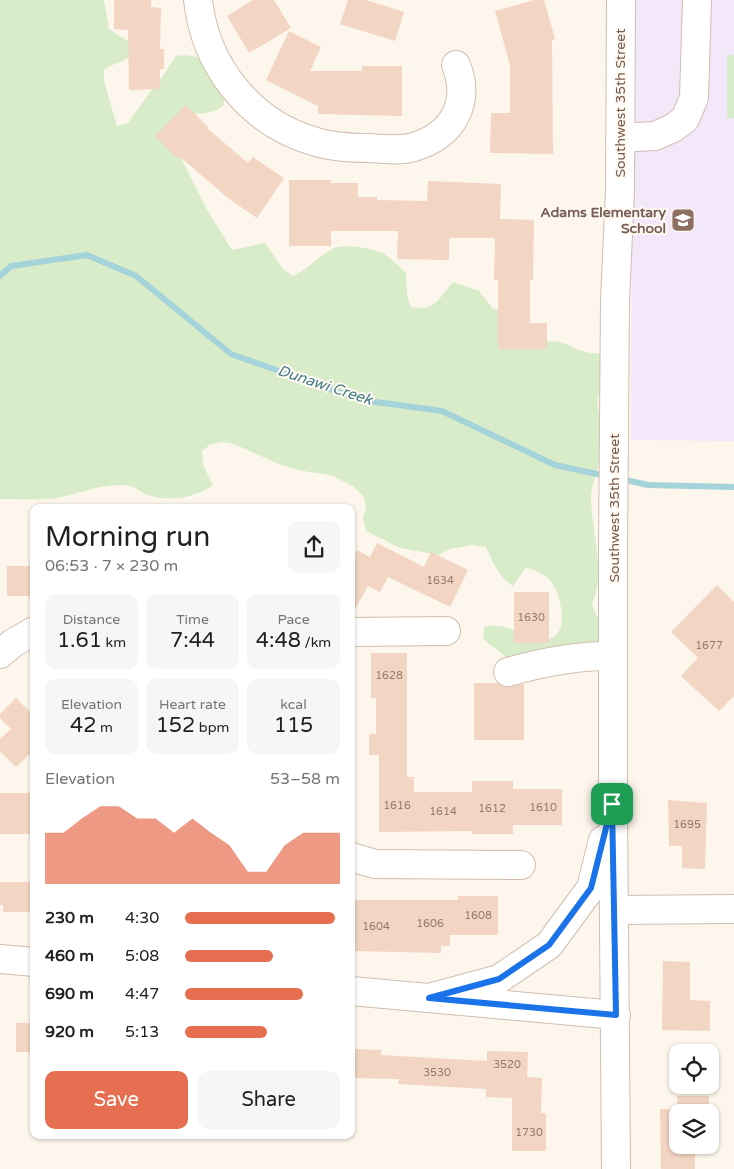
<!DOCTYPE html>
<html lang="en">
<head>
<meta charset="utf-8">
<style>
	:root { --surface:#fff; --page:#f6f6f6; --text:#202124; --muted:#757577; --accent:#e76f51 }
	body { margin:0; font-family:"Varela Round",sans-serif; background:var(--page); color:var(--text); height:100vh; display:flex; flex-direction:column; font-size:19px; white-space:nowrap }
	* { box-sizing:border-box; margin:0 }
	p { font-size:16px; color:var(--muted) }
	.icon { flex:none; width:28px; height:28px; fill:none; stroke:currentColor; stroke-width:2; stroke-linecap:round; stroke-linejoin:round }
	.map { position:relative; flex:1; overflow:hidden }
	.details { position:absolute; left:30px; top:504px; width:325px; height:635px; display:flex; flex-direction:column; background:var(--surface); border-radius:10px; box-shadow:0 1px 4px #0004 }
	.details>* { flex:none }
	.fabs { position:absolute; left:669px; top:1044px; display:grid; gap:10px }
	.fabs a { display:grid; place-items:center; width:50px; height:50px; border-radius:10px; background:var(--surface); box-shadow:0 1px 4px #0004; font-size:25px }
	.pin { position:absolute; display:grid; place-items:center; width:42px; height:42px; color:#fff; margin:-21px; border-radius:10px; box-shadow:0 2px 8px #0006 }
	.round { display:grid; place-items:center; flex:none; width:52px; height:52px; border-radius:10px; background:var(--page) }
	.head { display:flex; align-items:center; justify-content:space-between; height:85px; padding:0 15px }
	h1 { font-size:28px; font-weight:600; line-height:38px }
	.figures { display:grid; grid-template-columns:repeat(3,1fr); gap:8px; height:85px; padding:5px 15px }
	.figures div { display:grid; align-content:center; border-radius:10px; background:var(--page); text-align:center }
	.figures b { font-size:21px; font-weight:600 }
	.figures small { font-size:14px; font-weight:400 }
	.figures p { font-size:14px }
	.chart { height:140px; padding:10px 15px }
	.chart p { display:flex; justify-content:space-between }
	.chart svg { width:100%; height:90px; margin-top:5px; fill:var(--accent); opacity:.7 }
	.primary-button { display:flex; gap:10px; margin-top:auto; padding:10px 15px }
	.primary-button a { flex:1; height:58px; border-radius:10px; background:var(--accent); color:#fff; font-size:20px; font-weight:600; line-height:58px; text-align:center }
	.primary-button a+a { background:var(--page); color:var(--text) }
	ul { padding:0 15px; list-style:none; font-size:16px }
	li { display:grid; grid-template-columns:80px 60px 1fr; align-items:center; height:38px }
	li i { height:12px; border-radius:6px; background:var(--accent) }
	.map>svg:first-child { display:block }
	.education { fill:#f3e8fa }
	.green { fill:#d8ecc9 }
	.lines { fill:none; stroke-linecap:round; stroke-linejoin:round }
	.stream { stroke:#a5d3da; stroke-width:6 }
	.building { fill:#f3d5c3 }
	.minor-casing { stroke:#d1beb0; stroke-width:30 }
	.minor { stroke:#fff; stroke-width:28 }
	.route-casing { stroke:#fff; stroke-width:10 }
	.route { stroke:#1a73e8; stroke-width:6 }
	.labels { text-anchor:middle; stroke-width:4; stroke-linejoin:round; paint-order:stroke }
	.number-label { font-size:11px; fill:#987a6a }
	.street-label { font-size:14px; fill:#7a5c4d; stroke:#fffaf3 }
	.education-label { font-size:14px; font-weight:bold; fill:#785e54; stroke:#fffaf3; text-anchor:end }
	.water-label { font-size:15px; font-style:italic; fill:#437c86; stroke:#fffaf3 }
</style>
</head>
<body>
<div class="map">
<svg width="734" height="1169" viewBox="0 0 734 1169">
	<rect width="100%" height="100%" fill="#fdf6ec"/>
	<path class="education" d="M 632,0 L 734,0 L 734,441 L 631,440 Z"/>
	<path class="green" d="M 0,0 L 104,0 L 109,29 L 121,37 L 131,42 L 135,52 C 125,63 116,61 104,70 L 104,81 L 117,126 L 128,123 C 143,100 162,79 176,56 C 194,52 216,62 222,81 C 224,88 224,98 224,105 C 214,114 205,112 191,115 L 181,136 L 181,158 L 206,208 L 232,250 L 265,243 L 283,269 L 293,276 C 308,269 318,257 332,249 C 343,243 371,248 382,253 C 391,257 399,267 406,273 L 407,295 L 410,306 C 434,314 439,298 453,282 L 479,291 L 493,309 L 504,309 L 514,349 C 528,346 545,339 559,342 C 575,345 581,355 601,353 L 609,380 L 597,399 C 600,420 602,440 599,461 C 597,474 591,485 591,498 C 592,535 606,570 592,605 L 601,626 L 602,638 L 593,646 L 519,663 L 506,657 L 483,639 L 484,627 C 506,622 518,633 537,643 C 542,641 550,639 555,636 C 569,626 559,587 548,578 C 542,573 533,570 526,567 L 513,586 C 497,575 494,564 486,547 L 473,545 L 450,549 L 439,555 L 400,548 L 366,531 L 363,518 L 366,508 L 364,497 L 354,487 L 331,475 L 303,471 L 281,465 L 234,444 L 223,442 L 211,444 L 202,451 L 203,465 L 213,485 C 194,499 165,503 143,493 C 135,488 133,485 122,485 C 98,484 74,496 50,499 C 34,500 16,499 0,499 Z
		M 727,55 L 734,55 L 734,118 L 727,118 Z"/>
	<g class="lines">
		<path class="stream" d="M 0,276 L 11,266 L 87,255 L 136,276 L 231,354 L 361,400 L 442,411 L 555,465 L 606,476
			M 621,479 L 648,485 L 734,487"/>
	</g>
	<path class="building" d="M 114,0 L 151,0 L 151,7 L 161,8 L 160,49 L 164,49 L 164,69 L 160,69 L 160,89 L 129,90 L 128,30 L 114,29 Z
		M 253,0 L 274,0 L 291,28 L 249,53 L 227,16 Z
		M 348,0 L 366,0 L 404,12 L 395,41 L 340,24 Z
		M 534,0 L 544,0 L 555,39 L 552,40 L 553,154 L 490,153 L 491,113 L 510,113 L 510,65 L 495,11 Z
		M 289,31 L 321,47 L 310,71 L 362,71 L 362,66 L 402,66 L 402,116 L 318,114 L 318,106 L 266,80 Z
		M 186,105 L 208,127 L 207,128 L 248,163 L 253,157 L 284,178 L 257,218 L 229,199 L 179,156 L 177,158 L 155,136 Z
		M 289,180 L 331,180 L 331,183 L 358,183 L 358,197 L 377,197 L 377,200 L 427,201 L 428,181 L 501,184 L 500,219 L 534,220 L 533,280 L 530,280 L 530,323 L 547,323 L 547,349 L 498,349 L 498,280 L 494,280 L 495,238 L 449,238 L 449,260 L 397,259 L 398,231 L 331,231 L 331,246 L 289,246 Z
		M 377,543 L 424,567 L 431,552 L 468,570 L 450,607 L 388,577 L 380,592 L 368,586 L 351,616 L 351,562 L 357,550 L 370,557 Z
		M 7,566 L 34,566 L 34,596 L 7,596 Z
		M 717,585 L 734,602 L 734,696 L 719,711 L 681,676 L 698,658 L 671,632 Z
		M 514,592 L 549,592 L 549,643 L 514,643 Z
		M 371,653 L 407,653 L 407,777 L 414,777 L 414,792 L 472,792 L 472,781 L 513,781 L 513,789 L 562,789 L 562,825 L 513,825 L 513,834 L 472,834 L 472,831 L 379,832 L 379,755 L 369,755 L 369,734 L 376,734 L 376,698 L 371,698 Z
		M 474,683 L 497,683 L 505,687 L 524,684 L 524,740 L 474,740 Z
		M 16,698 L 34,716 L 34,750 L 16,767 L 0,751 L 0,739 L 11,729 L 0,718 L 0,714 Z
		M 0,793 L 34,793 L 34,834 L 0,834 Z
		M 668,800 L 707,803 L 705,869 L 682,868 L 682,846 L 669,846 Z
		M 0,882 L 34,882 L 34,912 L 3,912 L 3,905 L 0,905 Z
		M 458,896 L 498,896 L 498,935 L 450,935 L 450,946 L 441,946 L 441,953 L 353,951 L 353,900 L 458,900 Z
		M 663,961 L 690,962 L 690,1000 L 710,1001 L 710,1031 L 662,1030 Z
		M 16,1023 L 34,1023 L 34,1052 L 16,1052 Z
		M 351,1049 L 382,1050 L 381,1055 L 487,1061 L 487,1051 L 528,1052 L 527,1077 L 542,1078 L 541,1113 L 546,1113 L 546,1151 L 512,1151 L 512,1098 L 486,1097 L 486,1089 L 398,1084 L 399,1079 L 351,1078 Z
		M 677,1096 L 709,1096 L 709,1112 L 678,1112 Z
		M 660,1109 L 678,1109 L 678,1145 L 695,1145 L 695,1169 L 661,1169 Z"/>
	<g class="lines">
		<g class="minor-casing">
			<path id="minor" d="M 198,0 C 205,65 249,122 313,141 C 331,147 350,148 369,148 C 383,149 400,151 414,147 C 453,135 471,103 456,65
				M 620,138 L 655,136 L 673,128 L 685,119 L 694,98 L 697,0
				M 351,632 L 446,631
				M 0,654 L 13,643 L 34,631
				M 508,672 C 543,662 577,655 613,656
				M 351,857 L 375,864 L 521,865
				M 614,910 L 734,909
				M 0,959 L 34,962
				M 351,991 L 616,1015
				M 429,998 L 499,979 L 549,945 L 591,888 L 603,840
				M 616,1169 L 613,804 L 613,551 L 615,300 L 620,191 L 621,0"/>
		</g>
		<use href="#minor" class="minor"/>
	</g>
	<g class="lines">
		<g class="route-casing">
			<path id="route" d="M 612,804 L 616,1015 L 429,998 L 499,979 L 549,945 L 591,888 Z"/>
		</g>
		<use href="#route" class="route"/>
	</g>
	<defs>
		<g id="school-square" transform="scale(1.25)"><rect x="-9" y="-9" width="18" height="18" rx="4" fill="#8d6e63" stroke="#fffaf3"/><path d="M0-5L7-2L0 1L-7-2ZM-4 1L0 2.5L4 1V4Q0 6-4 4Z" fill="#fff"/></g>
	</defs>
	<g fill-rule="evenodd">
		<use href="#school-square" x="683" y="220"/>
	</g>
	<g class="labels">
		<g class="number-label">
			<text x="440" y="584">1634</text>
			<text x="531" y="621">1630</text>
			<text x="709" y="649">1677</text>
			<text x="389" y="679">1628</text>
			<text x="397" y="809">1616</text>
			<text x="543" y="811">1610</text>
			<text x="492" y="812">1612</text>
			<text x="443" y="815">1614</text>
			<text x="687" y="828">1695</text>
			<text x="478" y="919">1608</text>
			<text x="430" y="927">1606</text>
			<text x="376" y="930">1604</text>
			<text x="507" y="1068">3520</text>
			<text x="437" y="1076">3530</text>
			<text x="529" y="1136">1730</text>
		</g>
		<g class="street-label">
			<text transform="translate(620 103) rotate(-90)" y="5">Southwest 35th Street</text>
			<text transform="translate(614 508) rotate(-90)" y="5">Southwest 35th Street</text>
		</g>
		<g class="education-label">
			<text x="666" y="217">Adams Elementary<tspan x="666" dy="16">School</tspan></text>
		</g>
		<g class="water-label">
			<text transform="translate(325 385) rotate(18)" y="5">Dunawi Creek</text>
		</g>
	</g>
</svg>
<div class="fabs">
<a><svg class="icon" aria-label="locate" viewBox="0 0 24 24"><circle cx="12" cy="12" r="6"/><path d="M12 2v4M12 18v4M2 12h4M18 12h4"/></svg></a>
<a><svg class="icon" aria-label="layers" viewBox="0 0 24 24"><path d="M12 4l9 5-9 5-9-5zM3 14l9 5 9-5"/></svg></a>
</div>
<div class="pin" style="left:612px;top:804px;background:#1e9e55"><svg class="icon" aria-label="arrive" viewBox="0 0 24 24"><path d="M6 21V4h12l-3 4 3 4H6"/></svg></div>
<section class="details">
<div class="head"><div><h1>Morning run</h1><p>06:53 · 7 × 230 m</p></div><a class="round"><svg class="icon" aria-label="share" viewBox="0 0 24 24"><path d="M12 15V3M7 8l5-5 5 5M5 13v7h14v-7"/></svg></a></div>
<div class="figures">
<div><p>Distance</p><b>1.61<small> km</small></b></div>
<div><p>Time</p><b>7:44</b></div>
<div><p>Pace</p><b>4:48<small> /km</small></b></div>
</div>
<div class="figures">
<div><p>Elevation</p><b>42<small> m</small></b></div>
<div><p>Heart rate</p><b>152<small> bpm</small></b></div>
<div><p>kcal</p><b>115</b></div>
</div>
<div class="chart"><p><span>Elevation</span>53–58 m</p>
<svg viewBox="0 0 160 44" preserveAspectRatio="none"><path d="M0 44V19L10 19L20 12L30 6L40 6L50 12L60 12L70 19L80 12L90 19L100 25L110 38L120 38L130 25L140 19L150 19L160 19V44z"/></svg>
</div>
<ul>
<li><b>230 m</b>4:30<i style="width:97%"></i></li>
<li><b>460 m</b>5:08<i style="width:57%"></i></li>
<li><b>690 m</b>4:47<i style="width:76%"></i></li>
<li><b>920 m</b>5:13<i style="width:53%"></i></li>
</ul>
<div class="primary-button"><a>Save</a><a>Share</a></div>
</section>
</div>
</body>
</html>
